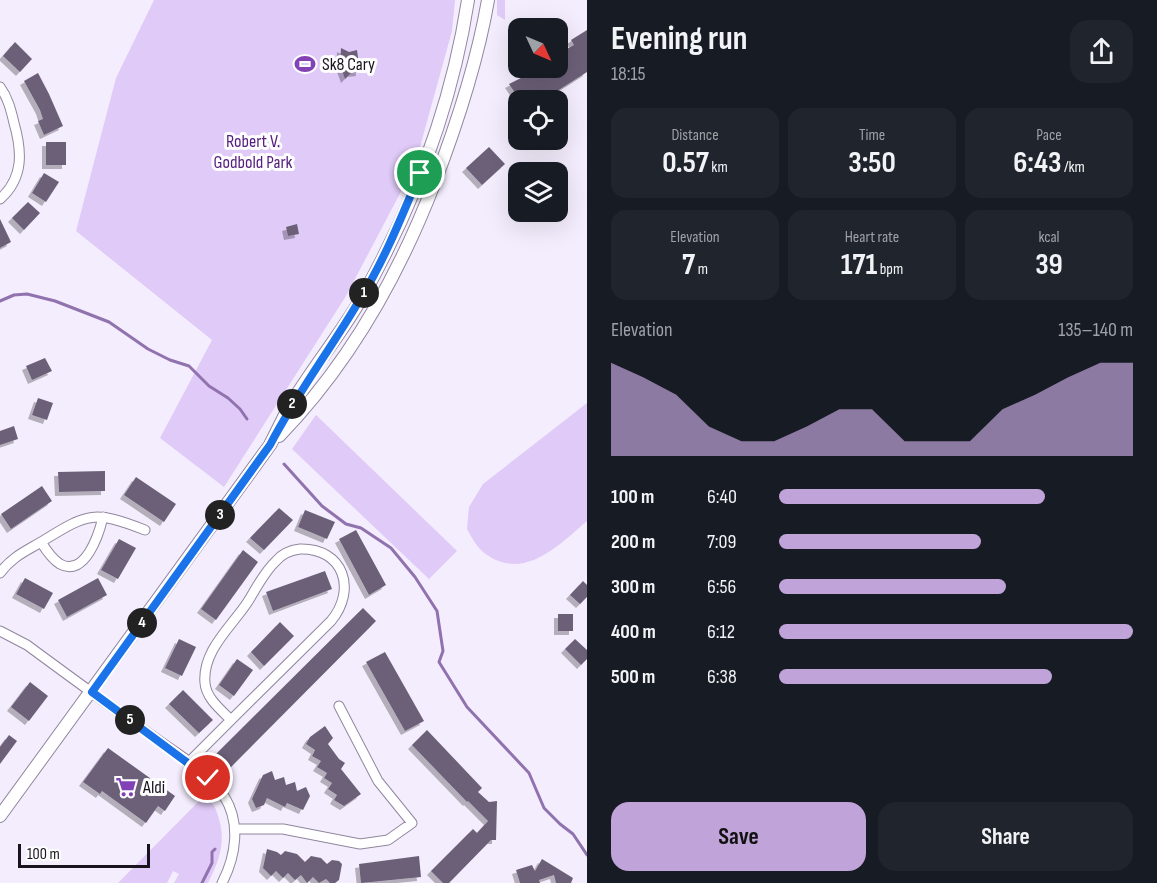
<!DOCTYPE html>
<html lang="en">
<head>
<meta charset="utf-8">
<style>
	:root { --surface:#171b24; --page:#20242c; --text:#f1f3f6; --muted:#9ea1a6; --accent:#bfa3d9 }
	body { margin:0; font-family:"Sofia Sans Condensed",sans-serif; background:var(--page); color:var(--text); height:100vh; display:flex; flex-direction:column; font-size:22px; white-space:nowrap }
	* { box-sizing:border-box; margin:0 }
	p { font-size:20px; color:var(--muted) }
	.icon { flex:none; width:33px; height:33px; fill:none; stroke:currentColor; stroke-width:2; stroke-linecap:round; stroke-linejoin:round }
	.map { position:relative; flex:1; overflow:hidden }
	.sheet { display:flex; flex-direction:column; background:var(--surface); width:570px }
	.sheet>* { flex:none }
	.needle { width:39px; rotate:134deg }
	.fabs { position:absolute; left:508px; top:18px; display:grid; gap:12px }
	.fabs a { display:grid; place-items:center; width:60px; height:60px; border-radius:12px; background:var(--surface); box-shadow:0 6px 24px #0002; font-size:30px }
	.scale { position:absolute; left:18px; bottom:15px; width:132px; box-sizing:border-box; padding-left:6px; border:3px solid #18131c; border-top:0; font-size:16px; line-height:21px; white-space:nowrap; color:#18131c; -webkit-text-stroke:4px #fefefe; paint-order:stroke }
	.pin { position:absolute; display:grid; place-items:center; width:51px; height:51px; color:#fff; margin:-26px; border:3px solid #fff; border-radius:50%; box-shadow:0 2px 6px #0007 }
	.km { position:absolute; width:30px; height:30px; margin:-15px; border-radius:50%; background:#222; color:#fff; font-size:16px; line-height:30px; text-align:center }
	.round { display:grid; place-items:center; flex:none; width:63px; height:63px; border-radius:18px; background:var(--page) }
	.summary { display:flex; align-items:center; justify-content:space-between; height:102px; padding:0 24px }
	h1 { font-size:33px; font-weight:700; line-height:45px }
	.metrics { display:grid; grid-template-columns:repeat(3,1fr); gap:9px; height:102px; padding:6px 24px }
	.metrics div { display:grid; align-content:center; border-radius:15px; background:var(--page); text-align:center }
	.metrics b { font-size:30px; font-weight:700 }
	.metrics small { font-size:16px; font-weight:400 }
	.metrics p { font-size:16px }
	.chart { height:168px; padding:12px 24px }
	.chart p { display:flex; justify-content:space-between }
	.chart svg { width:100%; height:108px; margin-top:6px; fill:var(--accent); opacity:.7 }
	.button { display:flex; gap:12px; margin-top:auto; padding:12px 24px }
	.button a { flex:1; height:69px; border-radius:18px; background:var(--accent); color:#111; font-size:24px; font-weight:700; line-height:69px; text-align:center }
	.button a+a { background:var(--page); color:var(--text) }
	ul { padding:0 24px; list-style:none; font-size:20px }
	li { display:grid; grid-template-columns:96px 72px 1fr; align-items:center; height:45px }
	li i { height:15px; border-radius:8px; background:var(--accent) }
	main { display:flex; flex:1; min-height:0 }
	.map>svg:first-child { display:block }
	.green { fill:#e0caf7 }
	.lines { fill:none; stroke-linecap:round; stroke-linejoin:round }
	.stream { stroke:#9072ae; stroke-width:3 }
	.building { fill:#6c6178; filter:url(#shadow) }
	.minor-casing { stroke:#91869e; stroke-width:11 }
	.major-casing { stroke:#91869e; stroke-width:14 }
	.minor { stroke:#fff; stroke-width:9 }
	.major { stroke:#fff; stroke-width:12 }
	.route-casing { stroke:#fff; stroke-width:12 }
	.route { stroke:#1a73e8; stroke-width:8 }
	.labels { text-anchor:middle; stroke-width:6; stroke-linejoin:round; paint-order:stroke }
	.poi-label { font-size:18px; fill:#18131c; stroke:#fefefe; text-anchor:start }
	.park-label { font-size:18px; fill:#572080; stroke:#fefefe }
</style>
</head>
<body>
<main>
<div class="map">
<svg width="587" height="883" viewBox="0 0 587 883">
	<defs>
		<filter id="shadow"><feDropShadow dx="-4" dy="4" stdDeviation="0" flood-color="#0004"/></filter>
	</defs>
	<rect width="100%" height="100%" fill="#f4edfd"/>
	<path class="green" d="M 154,0 L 455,0 L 452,31 L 415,165 L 346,296 L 224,487 L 160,438 L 212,340 L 76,231 L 116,78 Z
		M 497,0 L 505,0 L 505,20 L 497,15 Z
		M 587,403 L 587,521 C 557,547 522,583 483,552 C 476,546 471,536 467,529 L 469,507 L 483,484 Z
		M 316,415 L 457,551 L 429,579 L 292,449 Z
		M 203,797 C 214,801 216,809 219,819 C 226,843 219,861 208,883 L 174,883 L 179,874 L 173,871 L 167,883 L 118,883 Z"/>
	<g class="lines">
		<path class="stream" d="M 0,301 L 14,295 L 27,294 L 55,301 L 109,322 L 148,349 L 170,360 L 189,366 L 209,386 L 228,398 L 240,409 L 247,419
			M 284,464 L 322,506 L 346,524 L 361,528 L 391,548 L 415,577 L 437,611 L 443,651 L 439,662 L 467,707 L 529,773 L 544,808 L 560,824 L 573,834 L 587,855
			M 202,883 L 212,863 L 212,852 L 215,849"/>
	</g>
	<path class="building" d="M 587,30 L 587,72 L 543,100 L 520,100 L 509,84 L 525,76 L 522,71 L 527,68 L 558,68 L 558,54 L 574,45 L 571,40 Z
		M 15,42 L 32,59 L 20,72 L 3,56 Z
		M 341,48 L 349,52 L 357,50 L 360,72 L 351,73 L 345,79 L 340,65 Z
		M 38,73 L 49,94 L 63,126 L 44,135 L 38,121 L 43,119 L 40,110 L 24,81 Z
		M 46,142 L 66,142 L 66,165 L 46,165 Z
		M 489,147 L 505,164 L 482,185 L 466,168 Z
		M 44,173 L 59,182 L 46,202 L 32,193 Z
		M 28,202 L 40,213 L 24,230 L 12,218 Z
		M 0,219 L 11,242 L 0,248 Z
		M 297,224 L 299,234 L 288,236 L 286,227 Z
		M 45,358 L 52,371 L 32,380 L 26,366 Z
		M 38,398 L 53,403 L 47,420 L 32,415 Z
		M 14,426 L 18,439 L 0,445 L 0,431 Z
		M 105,471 L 105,491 L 59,492 L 58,472 Z
		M 136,477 L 176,504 L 164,522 L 124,495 Z
		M 42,486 L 52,501 L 11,529 L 1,514 Z
		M 279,508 L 293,520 L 264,550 L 250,538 Z
		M 305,510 L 335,522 L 327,539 L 298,527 Z
		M 356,530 L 386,585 L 369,595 L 339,539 Z
		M 119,539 L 136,548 L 118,579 L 101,570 Z
		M 243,550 L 258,562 L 216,620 L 201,609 Z
		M 325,571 L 332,589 L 273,611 L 266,592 Z
		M 25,578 L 53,593 L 44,609 L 16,594 Z
		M 98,578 L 107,595 L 67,617 L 58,600 Z
		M 583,581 L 587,585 L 587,597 L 580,604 L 570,595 Z
		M 363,608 L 376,621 L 229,769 L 215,755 Z
		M 558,614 L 573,614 L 573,631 L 558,631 Z
		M 280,622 L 294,636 L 264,666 L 251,652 Z
		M 179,639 L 196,647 L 182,676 L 165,668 Z
		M 575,639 L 587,650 L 587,659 L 581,665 L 565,649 Z
		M 385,652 L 424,721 L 405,731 L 366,662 Z
		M 237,659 L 253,670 L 234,696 L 219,685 Z
		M 30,682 L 48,696 L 29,721 L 11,707 Z
		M 183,690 L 213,720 L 199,733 L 169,704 Z
		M 325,726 L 333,738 L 328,744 L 339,759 L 345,763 L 341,769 L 361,794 L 344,806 L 334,800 L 337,795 L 328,789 L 332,783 L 324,778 L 327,773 L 317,767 L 321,761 L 312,756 L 315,750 L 306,744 L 310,737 Z
		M 427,730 L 482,788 L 478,792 L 489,802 L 497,801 L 496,840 L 491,840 L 449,883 L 443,883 L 431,871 L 473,829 L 477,833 L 488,821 L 468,801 L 467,802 L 412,745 Z
		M 9,735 L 17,741 L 0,764 L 0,747 Z
		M 108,748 L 175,796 L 165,811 L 158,806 L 146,823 L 102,791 L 100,794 L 83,782 Z
		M 272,771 L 275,780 L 284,777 L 286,785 L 295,782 L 297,791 L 306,787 L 310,796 L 303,810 L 287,803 L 285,807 L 267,798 L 264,805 L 256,808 L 252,799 L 263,775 Z
		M 267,849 L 277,852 L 281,855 L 285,851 L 297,854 L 305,862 L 311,856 L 321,858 L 327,864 L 332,860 L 339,861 L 342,864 L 339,880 L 335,883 L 330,883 L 326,879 L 319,883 L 313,877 L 307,883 L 301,875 L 295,880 L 288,873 L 283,878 L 276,871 L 271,876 L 263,868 Z
		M 419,856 L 421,877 L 361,883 L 359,864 Z
		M 542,859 L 573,878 L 571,883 L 556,883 L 554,875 L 539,880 L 540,883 L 520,883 L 516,870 L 532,865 L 535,871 Z"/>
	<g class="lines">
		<g class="minor-casing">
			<path id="minor" d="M 0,87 C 8,98 11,110 14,123 C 22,151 24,178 0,199
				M 41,542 C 46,550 52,559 60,564 C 85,578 99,534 103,517
				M 300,549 C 344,548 357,590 331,621 L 231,720 C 221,710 206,698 205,683 C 202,651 231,627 247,603 C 256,589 264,572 276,561 C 282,554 291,550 300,549 Z
				M 0,573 C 12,557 24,552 41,542 C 87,514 92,509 145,530
				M 0,631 L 27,645 C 69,676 111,707 154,737 C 177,754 208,771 224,796 C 241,823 236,856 222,883
				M 189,762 L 231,720
				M 235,829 L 283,829 L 360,844 L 388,840 L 412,823 L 378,781 L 339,706"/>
		</g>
		<g class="major-casing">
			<path id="major" d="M 279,436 C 349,364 398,277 434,184 C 457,124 477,64 488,0
				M 0,816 L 270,445 C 276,433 282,421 288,409 C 310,371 339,337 361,299 C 413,207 452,104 468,0"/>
		</g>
		<use href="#minor" class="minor"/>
		<use href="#major" class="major"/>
	</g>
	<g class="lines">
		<g class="route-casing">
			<path id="route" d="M 208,778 L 92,692 L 270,445 C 296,395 330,350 359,301 C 384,261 402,216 420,173"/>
		</g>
		<use href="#route" class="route"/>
	</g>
	<defs>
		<g id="stadium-bare" transform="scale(1.62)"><path d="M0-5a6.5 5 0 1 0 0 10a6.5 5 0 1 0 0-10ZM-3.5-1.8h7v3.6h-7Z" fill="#8241b5" stroke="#fefefe" stroke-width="2.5" paint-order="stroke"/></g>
		<g id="supermarket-bare" transform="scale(1.62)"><path d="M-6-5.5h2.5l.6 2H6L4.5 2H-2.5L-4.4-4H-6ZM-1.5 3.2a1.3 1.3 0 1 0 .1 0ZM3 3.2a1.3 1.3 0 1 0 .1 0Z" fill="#8241b5" stroke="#fefefe" stroke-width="2.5" paint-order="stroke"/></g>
	</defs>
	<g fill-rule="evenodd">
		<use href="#stadium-bare" x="305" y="64"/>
		<use href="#supermarket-bare" x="126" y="787"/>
	</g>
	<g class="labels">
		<g class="poi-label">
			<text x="322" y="70">Sk8 Cary</text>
			<text x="143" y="793">Aldi</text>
		</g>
		<g class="park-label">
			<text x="253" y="147">Robert V.<tspan x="253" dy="21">Godbold Park</tspan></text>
		</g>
	</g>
</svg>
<div class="fabs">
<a><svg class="needle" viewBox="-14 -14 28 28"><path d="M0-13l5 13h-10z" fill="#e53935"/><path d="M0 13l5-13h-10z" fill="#9ea1a6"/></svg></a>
<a><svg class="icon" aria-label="locate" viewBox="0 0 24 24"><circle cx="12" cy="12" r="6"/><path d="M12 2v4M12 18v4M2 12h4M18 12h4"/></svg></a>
<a><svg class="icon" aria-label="layers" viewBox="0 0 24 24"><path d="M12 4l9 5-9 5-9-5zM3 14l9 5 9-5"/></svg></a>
</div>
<div class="scale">100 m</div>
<div class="pin" style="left:420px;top:173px;background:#1e9e55"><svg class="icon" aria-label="arrive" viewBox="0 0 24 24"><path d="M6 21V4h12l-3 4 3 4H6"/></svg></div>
<div class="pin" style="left:208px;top:778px;background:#d93025"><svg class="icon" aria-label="check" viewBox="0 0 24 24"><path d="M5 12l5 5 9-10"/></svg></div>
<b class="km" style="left:364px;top:293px">1</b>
<b class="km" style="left:292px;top:404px">2</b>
<b class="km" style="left:220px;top:515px">3</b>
<b class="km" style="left:142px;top:623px">4</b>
<b class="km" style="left:130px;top:720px">5</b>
</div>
<section class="sheet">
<div class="summary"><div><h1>Evening run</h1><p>18:15</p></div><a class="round"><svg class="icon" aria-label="share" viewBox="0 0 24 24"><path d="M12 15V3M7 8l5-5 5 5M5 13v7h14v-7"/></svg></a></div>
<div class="metrics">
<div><p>Distance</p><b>0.57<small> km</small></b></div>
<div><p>Time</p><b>3:50</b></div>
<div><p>Pace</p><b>6:43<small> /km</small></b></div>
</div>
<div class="metrics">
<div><p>Elevation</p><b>7<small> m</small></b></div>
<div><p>Heart rate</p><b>171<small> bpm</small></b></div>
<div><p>kcal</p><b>39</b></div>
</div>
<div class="chart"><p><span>Elevation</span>135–140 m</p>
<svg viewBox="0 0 160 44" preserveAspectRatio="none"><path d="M0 44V6L10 12L20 19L30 32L40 38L50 38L60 32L70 25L80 25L90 38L100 38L110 38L120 25L130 19L140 12L150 6L160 6V44z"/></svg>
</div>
<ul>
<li><b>100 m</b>6:40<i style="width:75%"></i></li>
<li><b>200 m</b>7:09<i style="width:57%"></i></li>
<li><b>300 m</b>6:56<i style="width:64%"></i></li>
<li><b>400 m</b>6:12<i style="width:100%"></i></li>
<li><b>500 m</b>6:38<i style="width:77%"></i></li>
</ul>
<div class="button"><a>Save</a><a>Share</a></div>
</section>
</main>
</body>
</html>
